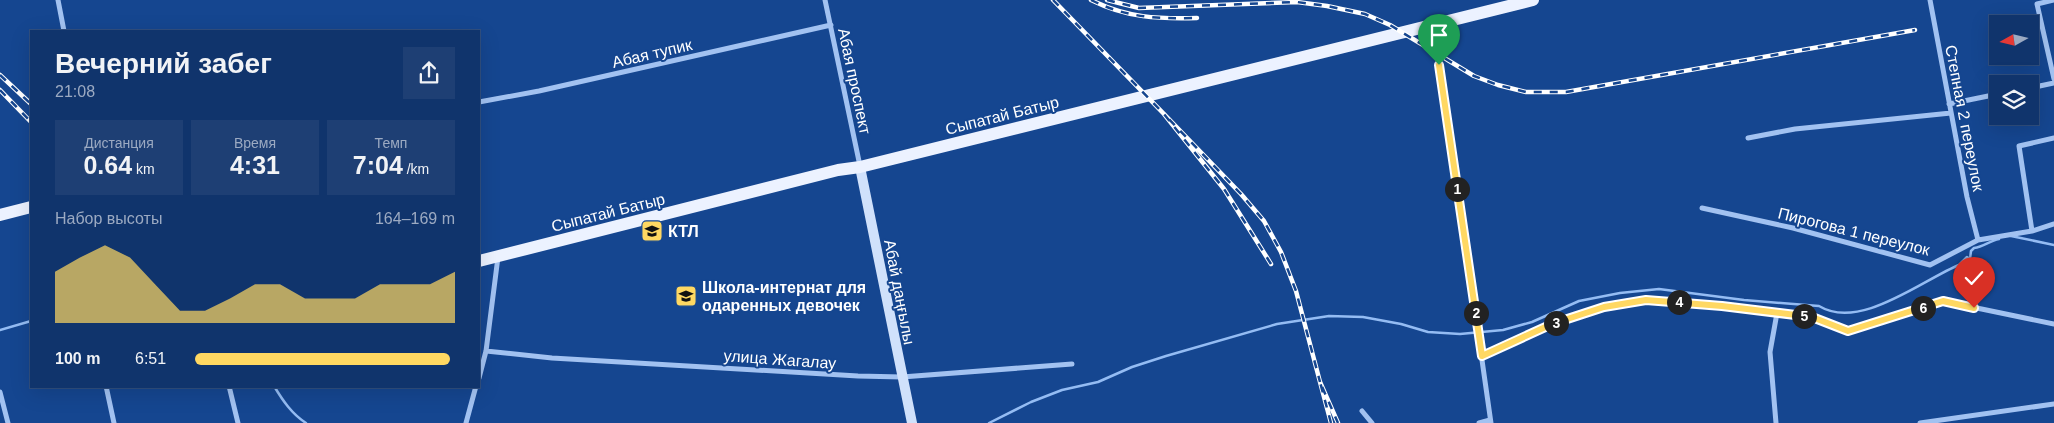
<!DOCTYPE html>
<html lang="ru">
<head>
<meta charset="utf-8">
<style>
	:root { --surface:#10346c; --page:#1e3f74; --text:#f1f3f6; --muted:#9caac2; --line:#304f7f; --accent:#ffd862 }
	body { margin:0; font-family:Arial,sans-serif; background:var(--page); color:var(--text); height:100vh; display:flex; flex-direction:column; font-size:19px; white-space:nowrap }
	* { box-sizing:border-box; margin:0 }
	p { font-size:16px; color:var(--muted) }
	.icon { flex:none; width:28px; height:28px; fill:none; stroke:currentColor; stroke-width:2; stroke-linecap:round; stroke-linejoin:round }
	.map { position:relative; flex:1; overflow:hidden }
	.drawer { position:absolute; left:30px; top:30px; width:450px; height:358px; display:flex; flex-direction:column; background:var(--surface); border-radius:0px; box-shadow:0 5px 20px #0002,0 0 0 1px var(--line) }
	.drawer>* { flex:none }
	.needle { width:32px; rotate:262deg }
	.buttons { position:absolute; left:1989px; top:15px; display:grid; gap:10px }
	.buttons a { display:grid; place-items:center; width:50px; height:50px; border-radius:0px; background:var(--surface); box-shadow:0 5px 20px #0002,0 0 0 1px var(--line); font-size:25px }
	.pin { position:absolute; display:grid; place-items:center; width:42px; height:42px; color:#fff; margin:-51px -21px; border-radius:50% 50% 50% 0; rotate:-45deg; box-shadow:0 0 5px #0007 }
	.pin .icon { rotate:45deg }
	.km { position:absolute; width:25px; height:25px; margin:-12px; border-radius:50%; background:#222; color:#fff; font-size:14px; line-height:25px; text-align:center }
	.round { display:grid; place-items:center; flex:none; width:52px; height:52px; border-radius:0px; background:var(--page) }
	.summary { display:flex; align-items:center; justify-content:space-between; height:85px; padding:0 25px }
	h1 { font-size:28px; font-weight:700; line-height:38px }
	.figures { display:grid; grid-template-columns:repeat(3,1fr); gap:8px; height:85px; padding:5px 25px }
	.figures div { display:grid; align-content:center; border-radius:0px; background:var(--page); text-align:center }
	.figures b { font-size:25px; font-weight:700 }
	.figures small { font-size:14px; font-weight:400 }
	.figures p { font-size:14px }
	.chart { height:140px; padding:10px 25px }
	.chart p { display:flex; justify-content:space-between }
	.chart svg { width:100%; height:90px; margin-top:5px; fill:var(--accent); opacity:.7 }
	ul { padding:0 25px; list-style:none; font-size:16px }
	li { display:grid; grid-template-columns:80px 60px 1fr; align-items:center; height:38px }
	li i { height:12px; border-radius:6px; background:var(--accent) }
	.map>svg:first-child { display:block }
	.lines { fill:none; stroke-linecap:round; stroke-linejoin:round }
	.stream { stroke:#94bcf3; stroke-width:2.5 }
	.street { stroke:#a2c2f1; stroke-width:5 }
	.secondary { stroke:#d0e1fb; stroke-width:10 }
	.primary { stroke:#ecf2ff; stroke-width:12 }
	.rail-casing { stroke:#fff; stroke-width:4.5 }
	.rail { stroke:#154690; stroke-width:2.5; stroke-dasharray:8; stroke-linecap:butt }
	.route-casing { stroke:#fff; stroke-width:10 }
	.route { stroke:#ffd862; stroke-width:6 }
	.labels { text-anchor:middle; stroke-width:4; stroke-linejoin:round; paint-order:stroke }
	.street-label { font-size:16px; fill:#fff; stroke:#154690 }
	.poi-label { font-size:16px; font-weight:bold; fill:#fff; stroke:#154690; text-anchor:start }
</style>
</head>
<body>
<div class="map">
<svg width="2054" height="423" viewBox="0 0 2054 423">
	<rect width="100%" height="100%" fill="#154690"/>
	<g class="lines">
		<path class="stream" d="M 2011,236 L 2054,245
			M 0,330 L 31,321
			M 274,386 C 283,401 292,414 306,423
			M 989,423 L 1031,402 L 1062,390 L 1098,382 L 1132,367 L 1166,356 L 1277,324 L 1329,316 L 1363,317 L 1401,324 L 1428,332 L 1460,334 L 1503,330 L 1532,322 L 1579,301 L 1620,293 L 1659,289 L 1744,300 L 1819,306 C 1860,331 1922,280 1959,265 L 1967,257 L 1970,259 L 1971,251 L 1974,248 C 1984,247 1989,241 1999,239"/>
		<path class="street" d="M 58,0 L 64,31
			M 825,0 L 860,166
			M 1930,0 L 1967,197 L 1978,240
			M 2054,0 L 2037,4 L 2054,79
			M 1434,24 L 1491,423
			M 2030,88 L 2054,83
			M 479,102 L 539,91 L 831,25
			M 1949,104 L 1998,94
			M 1748,138 L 1795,129 L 1951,113
			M 1702,208 L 1793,228 L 1930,265 L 1978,240 L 2032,231 L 2054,224
			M 2032,231 L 2019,146 L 2054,138
			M 486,351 L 552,358 L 858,376 L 902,377 L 1072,364
			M 1482,356 L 1552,324 L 1604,307 L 1646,300 L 1722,305 L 1812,317 L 1848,331 L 1943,301 L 2054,324
			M 479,378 L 486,351 L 498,257
			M 106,386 L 114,423
			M 229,386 L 238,423
			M 0,392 L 8,423
			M 1362,411 L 1372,423
			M 466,423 L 476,386
			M 1479,423 L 1490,420
			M 1776,423 L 1770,352 L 1777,313
			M 1920,423 L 2054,404"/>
		<path class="secondary" d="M 860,167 L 912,423"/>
		<path class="primary" d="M 0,215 L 31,207
			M 479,261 L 838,170 L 860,167 L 1533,0"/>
		<g class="rail-casing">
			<path id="rail" d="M 1053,0 L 1164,114
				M 1091,0 C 1127,18 1158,19 1197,18
				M 1107,0 L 1139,8 L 1297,2 L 1327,6 L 1365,14 L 1390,25 L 1474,76 L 1498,85 L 1526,92 L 1566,92 L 1915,30
				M 0,75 L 31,104
				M 0,90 L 31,122
				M 1271,264 L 1224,189 L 1164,114 L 1241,194 L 1264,221 L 1281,252 L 1296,291 L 1320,382
				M 1331,423 L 1320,382 L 1338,423"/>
		</g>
		<use href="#rail" class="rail"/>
	</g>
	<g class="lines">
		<g class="route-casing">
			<path id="route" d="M 1439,65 L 1482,356 L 1552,324 L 1604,307 L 1646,300 L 1722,306 L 1812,317 L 1848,331 L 1943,301 L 1974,308"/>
		</g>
		<use href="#route" class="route"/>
	</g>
	<defs>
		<g id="school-square" transform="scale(1.125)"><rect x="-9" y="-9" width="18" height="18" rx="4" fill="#ffd862" stroke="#154690"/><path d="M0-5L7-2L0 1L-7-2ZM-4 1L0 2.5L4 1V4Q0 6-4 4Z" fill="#111"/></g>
	</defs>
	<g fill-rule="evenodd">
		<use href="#school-square" x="652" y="231"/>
		<use href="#school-square" x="686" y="296"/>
	</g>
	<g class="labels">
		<g class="street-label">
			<text transform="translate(652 53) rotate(-13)" y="6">Абая тупик</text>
			<text transform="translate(855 81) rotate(78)" y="6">Абая проспект</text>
			<text transform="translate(1002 115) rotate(-14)" y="6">Сыпатай Батыр</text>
			<text transform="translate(1965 118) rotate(79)" y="6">Степная 2 переулок</text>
			<text transform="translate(608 212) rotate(-14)" y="6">Сыпатай Батыр</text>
			<text transform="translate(1854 231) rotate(14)" y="6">Пирогова 1 переулок</text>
			<text transform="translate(900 292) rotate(79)" y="6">Абай даңғылы</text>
			<text transform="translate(780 359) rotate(4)" y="6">улица Жагалау</text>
		</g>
		<g class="poi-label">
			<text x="668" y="237">КТЛ</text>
			<text x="702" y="293">Школа-интернат для<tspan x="702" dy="18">одаренных девочек</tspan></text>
		</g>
	</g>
</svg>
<div class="buttons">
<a><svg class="needle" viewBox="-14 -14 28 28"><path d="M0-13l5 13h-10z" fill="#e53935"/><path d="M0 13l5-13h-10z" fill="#9caac2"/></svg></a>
<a><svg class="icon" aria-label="layers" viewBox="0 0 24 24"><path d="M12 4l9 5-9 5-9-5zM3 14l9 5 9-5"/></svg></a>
</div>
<div class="pin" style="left:1439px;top:65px;background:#1e9e55"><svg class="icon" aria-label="arrive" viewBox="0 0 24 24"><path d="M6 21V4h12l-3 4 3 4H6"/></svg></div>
<div class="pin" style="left:1974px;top:308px;background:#d93025"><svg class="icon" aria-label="check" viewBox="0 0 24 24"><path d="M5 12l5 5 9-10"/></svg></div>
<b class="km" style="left:1457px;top:189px">1</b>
<b class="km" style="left:1476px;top:313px">2</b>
<b class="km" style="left:1556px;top:323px">3</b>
<b class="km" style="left:1679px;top:302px">4</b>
<b class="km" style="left:1804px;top:316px">5</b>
<b class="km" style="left:1923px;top:308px">6</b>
<section class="drawer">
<div class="summary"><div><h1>Вечерний забег</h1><p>21:08</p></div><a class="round"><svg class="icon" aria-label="share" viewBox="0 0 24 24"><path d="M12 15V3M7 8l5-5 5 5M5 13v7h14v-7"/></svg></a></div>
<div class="figures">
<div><p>Дистанция</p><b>0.64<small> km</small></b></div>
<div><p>Время</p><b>4:31</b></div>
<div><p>Темп</p><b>7:04<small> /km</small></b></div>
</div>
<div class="chart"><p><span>Набор высоты</span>164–169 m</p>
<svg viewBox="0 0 160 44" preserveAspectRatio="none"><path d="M0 44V19L10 12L20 6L30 12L40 25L50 38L60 38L70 32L80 25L90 25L100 32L110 32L120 32L130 25L140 25L150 25L160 19V44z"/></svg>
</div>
<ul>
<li><b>100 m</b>6:51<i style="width:98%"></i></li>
</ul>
</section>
</div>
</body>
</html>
